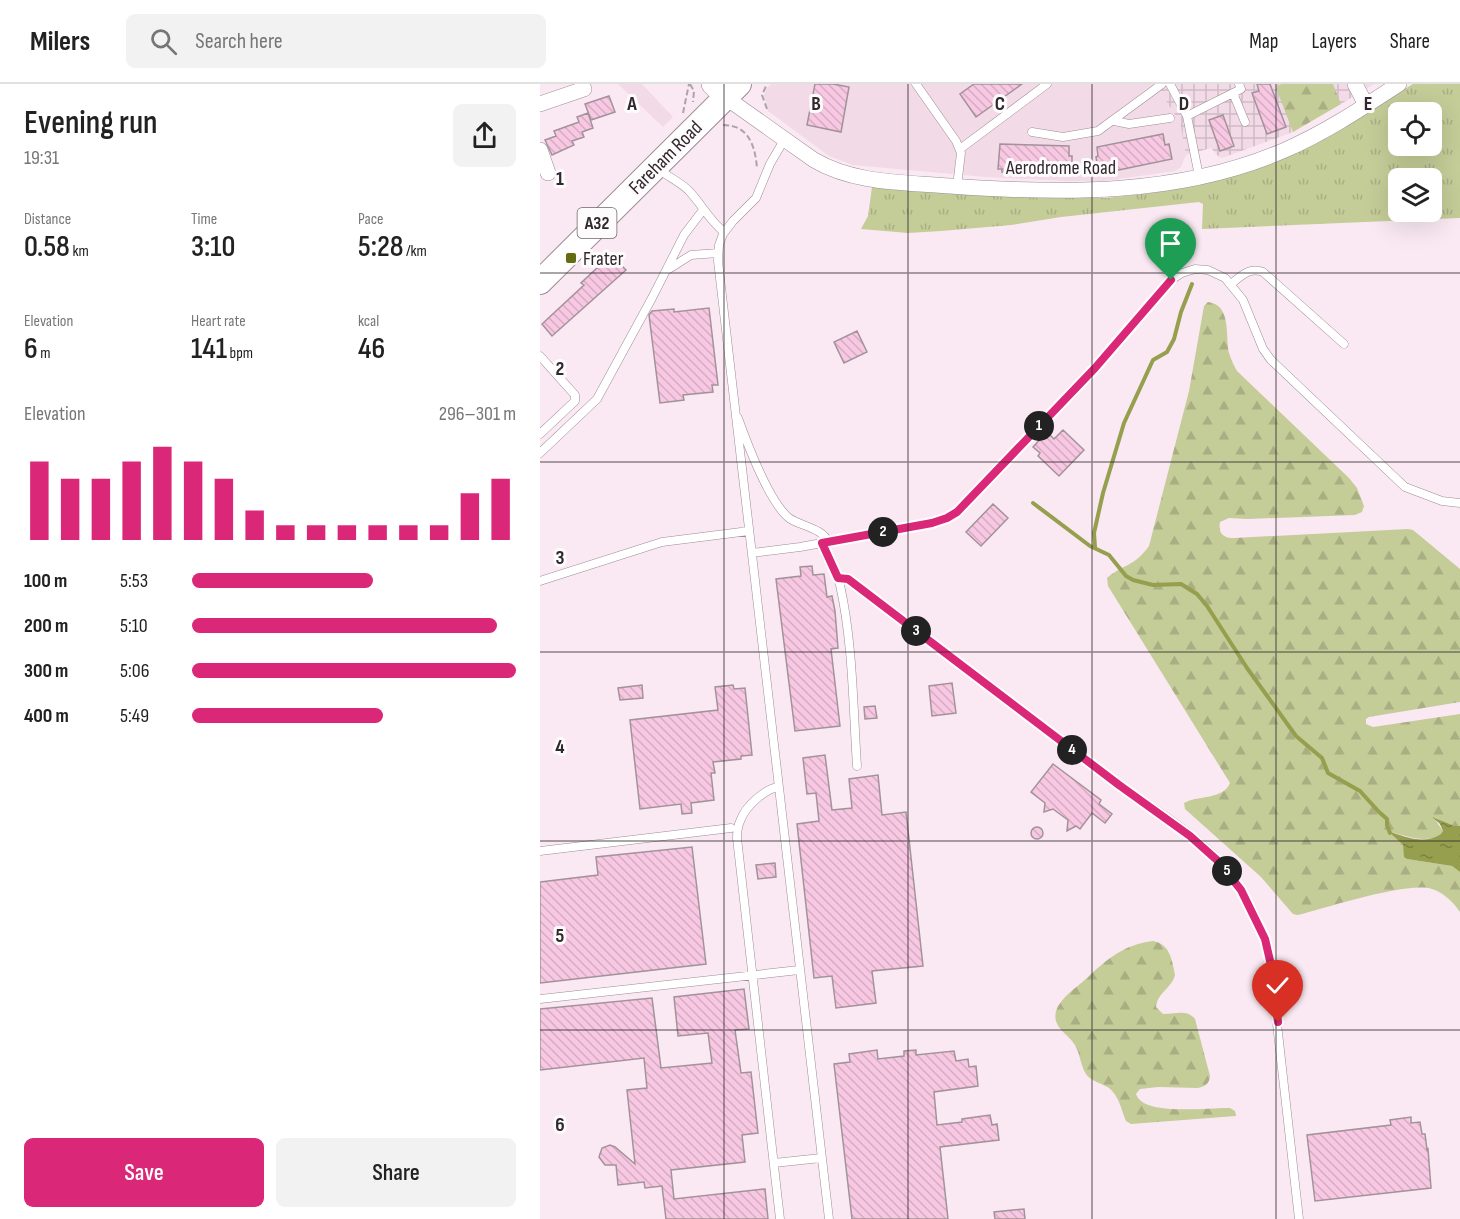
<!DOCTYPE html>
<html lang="en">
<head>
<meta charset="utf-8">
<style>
	:root { --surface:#fff; --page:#f2f2f2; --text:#222; --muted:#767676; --line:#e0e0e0; --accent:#db2777 }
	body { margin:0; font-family:"Sofia Sans Condensed",sans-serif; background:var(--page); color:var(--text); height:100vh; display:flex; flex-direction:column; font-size:22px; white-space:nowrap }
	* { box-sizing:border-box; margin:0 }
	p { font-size:20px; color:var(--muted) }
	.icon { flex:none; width:33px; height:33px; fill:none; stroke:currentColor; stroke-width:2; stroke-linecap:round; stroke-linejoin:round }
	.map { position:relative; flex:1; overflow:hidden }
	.panel { display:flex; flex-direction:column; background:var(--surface); width:540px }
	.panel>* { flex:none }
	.fabs { position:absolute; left:848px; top:18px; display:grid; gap:12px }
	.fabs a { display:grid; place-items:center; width:54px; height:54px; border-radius:9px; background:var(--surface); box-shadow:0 6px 24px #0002; font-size:30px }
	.pin { position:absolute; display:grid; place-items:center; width:51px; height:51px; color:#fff; margin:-62px -26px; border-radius:50% 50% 50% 0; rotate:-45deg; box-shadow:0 0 6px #0007 }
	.pin .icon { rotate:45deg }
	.km { position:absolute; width:30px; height:30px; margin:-15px; border-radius:50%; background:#222; color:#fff; font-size:16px; line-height:30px; text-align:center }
	.round { display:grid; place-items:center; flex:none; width:63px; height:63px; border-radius:9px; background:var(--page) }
	.overview { display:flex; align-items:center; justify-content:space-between; height:102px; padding:0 24px }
	h1 { font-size:33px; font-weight:600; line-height:45px }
	.metrics { display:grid; grid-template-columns:repeat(3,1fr); gap:9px; height:102px; padding:6px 24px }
	.metrics div { display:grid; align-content:center }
	.metrics b { font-size:30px; font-weight:600 }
	.metrics small { font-size:16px; font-weight:400 }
	.metrics p { font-size:16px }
	.chart { height:168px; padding:12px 24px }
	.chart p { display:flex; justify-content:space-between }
	.chart svg { width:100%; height:108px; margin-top:6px; stroke:var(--accent); stroke-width:6 }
	.cta { display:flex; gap:12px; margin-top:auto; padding:12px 24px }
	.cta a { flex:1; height:69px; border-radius:9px; background:var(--accent); color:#fff; font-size:24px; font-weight:600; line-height:69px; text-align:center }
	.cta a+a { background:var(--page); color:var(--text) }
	ul { padding:0 24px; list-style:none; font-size:20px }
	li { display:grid; grid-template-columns:96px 72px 1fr; align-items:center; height:45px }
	li i { height:15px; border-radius:8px; background:var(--accent) }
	header { display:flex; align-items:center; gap:36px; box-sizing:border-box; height:84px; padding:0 30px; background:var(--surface); border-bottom:2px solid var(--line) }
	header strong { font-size:28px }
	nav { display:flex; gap:33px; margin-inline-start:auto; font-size:21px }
	.search { width:420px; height:54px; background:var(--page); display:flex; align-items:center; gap:15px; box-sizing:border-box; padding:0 21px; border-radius:9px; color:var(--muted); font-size:22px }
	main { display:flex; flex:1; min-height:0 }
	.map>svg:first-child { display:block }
	.built { fill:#f2dae7 }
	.industrial { fill:url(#industrial-grid) }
	.grass { fill:url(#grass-tufts); fill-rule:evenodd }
	.forest { fill:url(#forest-firs) }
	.water { fill:url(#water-ripples) }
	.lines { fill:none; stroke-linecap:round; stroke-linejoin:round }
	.stream { stroke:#959f4e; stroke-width:4 }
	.building { fill:url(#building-back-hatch); stroke:#a2929a; stroke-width:1.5 }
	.lane-casing { stroke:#9c8c95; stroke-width:9 }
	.street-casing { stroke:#9c8c95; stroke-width:16 }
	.secondary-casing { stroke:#9c8c95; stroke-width:22 }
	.primary-casing { stroke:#9c8c95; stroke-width:26 }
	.path { stroke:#afa2a9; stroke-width:2; stroke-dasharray:6 3; stroke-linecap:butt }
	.lane { stroke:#fff; stroke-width:8 }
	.street { stroke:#fff; stroke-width:15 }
	.secondary { stroke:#fff; stroke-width:21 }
	.primary { stroke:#fff; stroke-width:24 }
	.route-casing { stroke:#fff; stroke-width:12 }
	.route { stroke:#db2777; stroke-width:8 }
	.grid { fill:none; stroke:#2f282c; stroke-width:1.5; stroke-opacity:0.55 }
	.poi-dot { fill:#646c11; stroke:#fefbfd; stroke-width:2 }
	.labels { text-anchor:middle; stroke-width:6; stroke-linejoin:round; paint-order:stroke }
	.shield { fill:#fefbfd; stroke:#6d676b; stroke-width:1.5 }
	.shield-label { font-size:18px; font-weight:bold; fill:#2f282c }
	.street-label { font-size:20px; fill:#2f282c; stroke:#fefbfd }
	.poi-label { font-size:20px; fill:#2f282c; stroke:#fefbfd; text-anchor:start }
	.grid-label { font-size:20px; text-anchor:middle; font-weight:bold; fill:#2f282c; stroke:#fefbfd; stroke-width:6; stroke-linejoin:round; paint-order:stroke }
</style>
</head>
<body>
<header>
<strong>Milers</strong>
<div class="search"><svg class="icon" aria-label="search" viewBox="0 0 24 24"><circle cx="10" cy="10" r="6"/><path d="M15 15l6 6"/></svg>Search here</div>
<nav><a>Map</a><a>Layers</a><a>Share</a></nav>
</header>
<main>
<section class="panel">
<div class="overview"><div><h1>Evening run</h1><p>19:31</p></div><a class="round"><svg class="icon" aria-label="share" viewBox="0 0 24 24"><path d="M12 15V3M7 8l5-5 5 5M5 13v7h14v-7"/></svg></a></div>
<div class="metrics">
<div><p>Distance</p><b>0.58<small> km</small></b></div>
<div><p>Time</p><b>3:10</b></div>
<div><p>Pace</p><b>5:28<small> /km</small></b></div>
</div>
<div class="metrics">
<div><p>Elevation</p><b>6<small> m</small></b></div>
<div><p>Heart rate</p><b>141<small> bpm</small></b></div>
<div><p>kcal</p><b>46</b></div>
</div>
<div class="chart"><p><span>Elevation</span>296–301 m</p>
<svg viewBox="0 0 160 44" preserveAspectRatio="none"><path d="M5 44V12M15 44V19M25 44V19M35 44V12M45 44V6M55 44V12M65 44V19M75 44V32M85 44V38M95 44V38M105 44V38M115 44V38M125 44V38M135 44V38M145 44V25M155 44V19"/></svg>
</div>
<ul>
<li><b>100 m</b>5:53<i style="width:56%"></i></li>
<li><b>200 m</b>5:10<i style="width:94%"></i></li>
<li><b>300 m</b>5:06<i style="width:100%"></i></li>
<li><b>400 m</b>5:49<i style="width:59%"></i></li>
</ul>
<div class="cta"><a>Save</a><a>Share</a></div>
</section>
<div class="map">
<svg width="920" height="1135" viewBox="0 0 920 1135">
	<defs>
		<pattern id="industrial-grid" width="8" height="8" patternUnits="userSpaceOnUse" patternTransform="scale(1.5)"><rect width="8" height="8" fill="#f2dae7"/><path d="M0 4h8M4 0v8" fill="none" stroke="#d0bbc6"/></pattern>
		<pattern id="grass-tufts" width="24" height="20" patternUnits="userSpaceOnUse" patternTransform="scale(1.5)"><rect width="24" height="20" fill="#c4cc98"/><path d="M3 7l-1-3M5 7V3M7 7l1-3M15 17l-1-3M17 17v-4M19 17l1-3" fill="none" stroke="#a9af83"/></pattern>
		<pattern id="forest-firs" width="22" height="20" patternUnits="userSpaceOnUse" patternTransform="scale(1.5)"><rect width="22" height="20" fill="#c4cc98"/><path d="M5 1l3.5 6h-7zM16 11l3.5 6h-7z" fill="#a9af83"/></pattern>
		<pattern id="water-ripples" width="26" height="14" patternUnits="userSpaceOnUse" patternTransform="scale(1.5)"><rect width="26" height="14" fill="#959f4e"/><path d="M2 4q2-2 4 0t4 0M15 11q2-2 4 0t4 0" fill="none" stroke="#7a8241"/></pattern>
		<pattern id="building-back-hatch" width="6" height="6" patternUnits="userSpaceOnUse" patternTransform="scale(1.5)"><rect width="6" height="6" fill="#f8c8e3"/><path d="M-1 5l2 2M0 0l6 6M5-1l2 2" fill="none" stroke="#d5acc3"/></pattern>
	</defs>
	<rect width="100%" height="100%" fill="#fae9f2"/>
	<path class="built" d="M 78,0 L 102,0 L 133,33 L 123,43 Z
		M 231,0 L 615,0 L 637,34 L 641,43 L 646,71 L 641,83 L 635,87 L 564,97 L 528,97 L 445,93 L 313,81 L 289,72 L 228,27 L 224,12 L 226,5 Z"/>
	<path class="industrial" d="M 615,0 L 834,0 L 801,20 L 788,18 L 753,48 L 682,74 L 678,72 L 671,64 L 646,71 L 641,43 L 637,34 Z"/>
	<path class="grass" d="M 873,0 L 920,0 L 920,134 L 662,145 L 663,120 L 659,118 L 521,133 L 471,141 L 401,147 L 368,149 L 321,145 L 328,132 L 332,103 L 503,113 L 566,114 L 612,109 L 648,103 L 677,96 L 821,32 ZM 858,28 L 891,28 L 891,62 L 858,62 ZM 858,94 L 891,94 L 891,128 L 858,128 Z"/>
	<path class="forest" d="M 741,0 L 793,0 L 801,20 L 753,48 L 736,4 Z
		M 668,218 C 692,221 685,252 689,269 C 691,275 694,282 697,287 L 809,394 L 817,404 L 824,422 L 822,428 L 815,431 L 707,435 L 689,434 L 680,438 C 678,449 683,454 694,454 L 868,445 L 873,446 L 920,485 L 920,618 L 829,633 L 826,635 L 826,640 L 833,643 L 920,630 L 920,742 L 915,742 L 894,734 L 903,747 L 902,750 C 885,761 866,751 849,748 L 863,761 L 864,768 L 867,775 L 912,782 L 920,788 L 920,828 C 913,818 903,808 892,805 C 868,797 786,824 758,831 L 753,830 L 721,793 L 645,725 L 644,719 C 658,711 683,716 690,699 L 568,502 L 567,494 C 583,480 594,483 609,462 L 649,307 L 664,222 Z
		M 613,857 C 630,860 632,876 635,891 C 632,904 617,909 616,923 L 623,930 C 635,930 647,925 655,935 L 670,992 C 669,1000 666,1002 658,1004 L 618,1003 L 600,1005 L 596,1010 C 603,1033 670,1023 690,1024 L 695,1027 L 696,1032 L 591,1040 L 586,1037 C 582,1028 580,1016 573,1008 C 567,1000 557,1000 550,994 C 541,988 541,971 535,961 C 528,949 512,944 516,927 C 520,914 537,903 547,894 C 567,875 585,860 613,857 Z"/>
	<path class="water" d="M 892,733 L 915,742 L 920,742 L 920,788 L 912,782 L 867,775 L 864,773 L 863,761 L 848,747 C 865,753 885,761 901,750 L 903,747 L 900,740 Z"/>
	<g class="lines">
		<path class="stream" d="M 493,419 L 550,462 L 569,471 L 586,492 L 593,496 L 613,501 L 641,500 L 657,510 L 667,522 L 707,584 L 756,652 L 782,674 L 788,689 L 820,707 L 839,728 L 847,735 L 847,741 L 850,749
			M 555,463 L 554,449 L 563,409 L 584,339 L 613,276 L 627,268 L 634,255 L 641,228 L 652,200"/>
	</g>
	<path class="building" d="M 275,0 L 293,0 L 309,3 L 301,48 L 267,41 Z
		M 434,0 L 482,0 L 436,33 L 420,10 Z
		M 717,0 L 730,0 L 746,43 L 727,50 L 712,9 L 719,7 Z
		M 69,12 L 75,28 L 51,36 L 45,20 Z
		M 48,29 L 53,44 L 42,48 L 44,53 L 32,57 L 34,61 L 12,71 L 5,56 L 16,52 L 14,47 L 39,38 L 37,33 Z
		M 683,31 L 694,62 L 680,67 L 669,36 Z
		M 623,50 L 625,61 L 629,60 L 632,75 L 559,90 L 556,73 L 558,72 L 557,63 Z
		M 460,60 L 529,62 L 529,72 L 532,72 L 532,88 L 528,90 L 462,88 L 462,85 L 458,85 Z
		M 71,171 L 86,186 L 12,252 L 2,240 L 44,201 L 41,199 Z
		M 169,224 L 178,301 L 172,301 L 173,308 L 143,311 L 144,316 L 120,319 L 109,231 L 112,227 L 134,225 L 134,228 Z
		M 317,247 L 327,268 L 304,279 L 294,258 Z
		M 523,346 L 544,366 L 519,392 L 498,372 L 500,369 L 493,363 L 507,348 L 514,355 Z
		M 453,420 L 468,434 L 441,462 L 426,448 Z
		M 272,482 L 273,491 L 284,490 L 287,513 L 292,512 L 295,527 L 298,564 L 291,565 L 300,642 L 255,647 L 236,495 L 261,492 L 260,483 Z
		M 412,599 L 416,629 L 392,632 L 389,602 Z
		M 102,601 L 103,614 L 80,616 L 78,604 Z
		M 193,601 L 194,605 L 205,604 L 212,671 L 201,672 L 201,675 L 173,678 L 175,689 L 171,689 L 174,716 L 151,719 L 152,729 L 142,730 L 141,720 L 100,725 L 90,636 L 178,626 L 175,603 Z
		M 335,622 L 337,634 L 325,635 L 324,623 Z
		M 285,671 L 292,726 L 312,724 L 309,695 L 338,691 L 342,731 L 366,728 L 383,882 L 332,887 L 336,919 L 296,924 L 292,892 L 274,894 L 257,740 L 279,737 L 276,709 L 267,710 L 263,674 Z
		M 513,680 L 561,716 L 559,720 L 572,730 L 565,739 L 552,729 L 540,745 L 536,742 L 527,747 L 528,736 L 513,725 L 504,728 L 505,719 L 491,708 Z
		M491 749a6 6 0 1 1 12 0a6 6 0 1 1-12 0Z
		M 152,763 L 166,880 L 0,899 L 0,798 L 58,791 L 56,773 Z
		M 235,779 L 236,793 L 218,795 L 216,781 Z
		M 204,905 L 209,945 L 195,946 L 201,989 L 211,988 L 218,1049 L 202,1051 L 205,1078 L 131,1086 L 134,1115 L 225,1105 L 228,1135 L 126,1135 L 122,1102 L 105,1104 L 104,1098 L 78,1101 L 76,1081 L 65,1081 L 59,1073 L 62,1064 L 70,1061 L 75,1063 L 95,1080 L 87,1006 L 107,1004 L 104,974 L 0,986 L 0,925 L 112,914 L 121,984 L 172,979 L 168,949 L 138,952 L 134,913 Z
		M 337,966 L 338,975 L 364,972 L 364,967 L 376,966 L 376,971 L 414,967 L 416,977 L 428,975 L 429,983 L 436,982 L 438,1002 L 394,1008 L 397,1041 L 422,1038 L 422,1035 L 450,1031 L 452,1041 L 457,1040 L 459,1056 L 400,1063 L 408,1135 L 312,1135 L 294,980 L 310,978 L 309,970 Z
		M 871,1033 L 871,1039 L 880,1038 L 882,1050 L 885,1050 L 887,1066 L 888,1065 L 891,1104 L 775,1117 L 767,1051 L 851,1041 L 850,1036 Z
		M 484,1125 L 485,1135 L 455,1135 L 454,1128 Z"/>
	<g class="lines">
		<g class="lane-casing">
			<path id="lane" d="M 376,0 L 416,57 L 421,69 L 417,102
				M 630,0 L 647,32 L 659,92
				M 693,9 L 705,38
				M 647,32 L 701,5 L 699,0
				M 574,37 L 589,40 L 630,34
				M 492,48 L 523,53 L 558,47 L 622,0
				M 244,56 L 230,80 L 216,114 L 193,137 L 183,150 L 179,161 L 178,177 L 289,1135
				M 420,65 L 507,0
				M 119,85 C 129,94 141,98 150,108 C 162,121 170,137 184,148
				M 129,185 L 151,171 L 178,169
				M 691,200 C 702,191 710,183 723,188 L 804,260
				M 0,272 L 35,311 L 35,317 L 0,350
				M 198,334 C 207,359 229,418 249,434 C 260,442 283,444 288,458
				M 0,369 L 57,315 L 112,214 L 144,151 L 163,126
				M 282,459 C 285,474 296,486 300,501 C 313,559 313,623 317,682
				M 212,469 L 260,463 L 392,439 L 407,434 L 422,423 L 555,284 L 628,198 L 642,189 L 655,185 L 668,186 L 685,194 L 703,216 L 723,265 L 731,276 L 865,403 L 902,417 L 920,419
				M 298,494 L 308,495 C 394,561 481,627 568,693 C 606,721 651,745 683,781 C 704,806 720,838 729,869 L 759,1135
				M 0,497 L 122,458 L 209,447
				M 238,703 C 225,705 206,722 201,735 C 198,741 197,748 197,754 L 240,1135
				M 0,767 L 191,744
				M 0,915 L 259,886
				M 234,1079 L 281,1074"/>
		</g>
		<g class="street-casing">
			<path id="street" d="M 815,0 L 826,21
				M 185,13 L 274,76 C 315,100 364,98 410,102 C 522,110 640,112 745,66 C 786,48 822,24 859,0
				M 0,20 L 44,5
				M 0,66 L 8,89"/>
		</g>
		<g class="secondary-casing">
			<path id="secondary" d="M 172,0 L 185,13"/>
		</g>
		<g class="primary-casing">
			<path id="primary" d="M 0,198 L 199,0"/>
		</g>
		<path class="path" d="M 150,0 L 154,7 L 153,18
			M 227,25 L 222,11 L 227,0
			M 143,29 L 149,0
			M 183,41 C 209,41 215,62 217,84"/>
		<use href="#lane" class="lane"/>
		<use href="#street" class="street"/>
		<use href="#secondary" class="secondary"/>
		<use href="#primary" class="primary"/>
	</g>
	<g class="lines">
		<g class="route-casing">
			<path id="route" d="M 631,196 L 555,284 L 417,428 L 407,434 L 392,439 L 282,459 L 298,494 L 308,495 L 579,701 L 650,752 L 678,777 L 701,806 L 725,855 L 731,881 L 738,938"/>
		</g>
		<use href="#route" class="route"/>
	</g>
	<path class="grid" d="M 184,0 L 184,1135M 368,0 L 368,1135M 552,0 L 552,1135M 736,0 L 736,1135M 0,189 L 920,189M 0,378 L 920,378M 0,568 L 920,568M 0,757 L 920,757M 0,946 L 920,946"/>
	<rect class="poi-dot" x="25" y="168" width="12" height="12" rx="3"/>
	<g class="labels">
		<rect class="shield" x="37.5" y="124" width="39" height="30" rx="4.5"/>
		<g class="shield-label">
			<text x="57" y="145">A32</text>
		</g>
		<g class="street-label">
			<text transform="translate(125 73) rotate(-45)" y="7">Fareham Road</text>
			<text x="521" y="90">Aerodrome Road</text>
		</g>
		<g class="poi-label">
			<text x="43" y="181">Frater</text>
		</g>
	</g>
	<g class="grid-label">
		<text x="92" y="26">A</text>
		<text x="276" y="26">B</text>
		<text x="460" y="26">C</text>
		<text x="644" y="26">D</text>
		<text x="828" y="26">E</text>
		<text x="20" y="101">1</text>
		<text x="20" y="291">2</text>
		<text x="20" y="480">3</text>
		<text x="20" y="669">4</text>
		<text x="20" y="858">5</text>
		<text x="20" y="1047">6</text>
	</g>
</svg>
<div class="fabs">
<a><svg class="icon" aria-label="locate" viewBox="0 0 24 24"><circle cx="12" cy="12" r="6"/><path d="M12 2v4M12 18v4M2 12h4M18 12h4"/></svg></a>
<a><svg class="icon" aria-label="layers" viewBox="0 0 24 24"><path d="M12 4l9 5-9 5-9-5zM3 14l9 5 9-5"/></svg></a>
</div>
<div class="pin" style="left:631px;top:196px;background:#1e9e55"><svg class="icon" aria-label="arrive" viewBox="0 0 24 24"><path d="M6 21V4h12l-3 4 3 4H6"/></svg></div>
<div class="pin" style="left:738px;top:938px;background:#d93025"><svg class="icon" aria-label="check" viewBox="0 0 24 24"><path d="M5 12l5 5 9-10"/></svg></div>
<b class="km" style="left:499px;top:342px">1</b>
<b class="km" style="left:343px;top:448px">2</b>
<b class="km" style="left:376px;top:547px">3</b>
<b class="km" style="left:532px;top:666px">4</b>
<b class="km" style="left:687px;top:787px">5</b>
</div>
</main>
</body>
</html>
